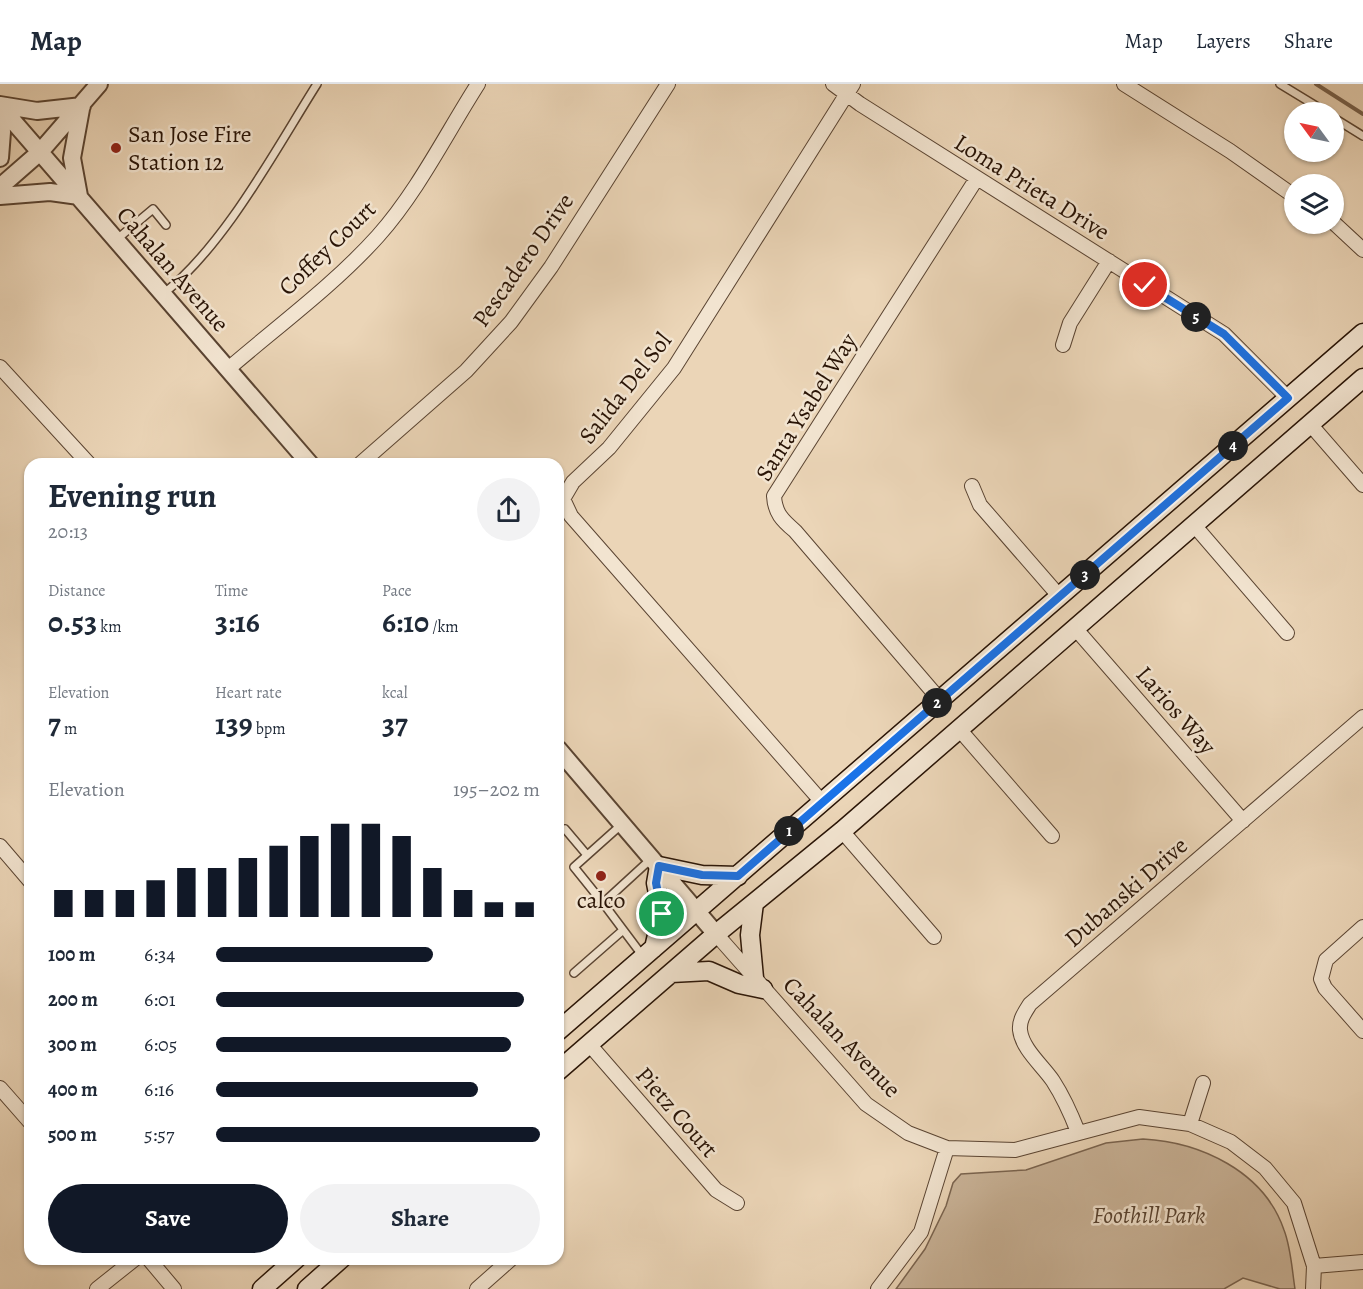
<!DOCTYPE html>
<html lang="en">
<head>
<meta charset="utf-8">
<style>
	:root { --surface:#fff; --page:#f2f2f3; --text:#1f2937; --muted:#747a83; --line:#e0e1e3; --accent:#111827 }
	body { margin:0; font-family:Alegreya,serif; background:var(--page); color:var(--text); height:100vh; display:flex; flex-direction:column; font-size:22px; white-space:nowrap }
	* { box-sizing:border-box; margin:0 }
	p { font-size:20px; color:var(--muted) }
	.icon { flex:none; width:33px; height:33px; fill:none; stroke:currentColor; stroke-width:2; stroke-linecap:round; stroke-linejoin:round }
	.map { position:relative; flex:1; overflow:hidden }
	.drawer { position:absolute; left:24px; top:374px; width:540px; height:807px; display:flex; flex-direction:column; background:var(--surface); border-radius:18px; box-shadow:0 2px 4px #0004 }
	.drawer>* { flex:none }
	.needle { width:39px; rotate:303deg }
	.controls { position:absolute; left:1284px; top:18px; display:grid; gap:12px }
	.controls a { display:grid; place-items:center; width:60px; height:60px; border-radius:50%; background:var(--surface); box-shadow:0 2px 4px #0004; font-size:30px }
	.pin { position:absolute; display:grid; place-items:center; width:51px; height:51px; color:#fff; margin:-26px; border:3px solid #fff; border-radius:50%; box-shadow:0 2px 6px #0007 }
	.km { position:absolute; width:30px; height:30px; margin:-15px; border-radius:50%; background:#222; color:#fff; font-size:16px; line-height:30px; text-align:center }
	.round { display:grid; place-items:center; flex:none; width:63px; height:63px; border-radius:32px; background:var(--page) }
	.summary { display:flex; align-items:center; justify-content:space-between; height:102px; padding:0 24px }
	h1 { font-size:33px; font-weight:700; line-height:45px }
	.figures { display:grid; grid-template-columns:repeat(3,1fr); gap:9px; height:102px; padding:6px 24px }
	.figures div { display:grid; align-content:center }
	.figures b { font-size:30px; font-weight:700 }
	.figures small { font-size:16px; font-weight:400 }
	.figures p { font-size:16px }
	.chart { height:168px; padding:12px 24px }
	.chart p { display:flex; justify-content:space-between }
	.chart svg { width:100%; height:108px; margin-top:6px; stroke:var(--accent); stroke-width:6 }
	.action { display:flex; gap:12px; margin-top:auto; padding:12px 24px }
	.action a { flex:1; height:69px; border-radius:36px; background:var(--accent); color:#fff; font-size:24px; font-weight:700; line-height:69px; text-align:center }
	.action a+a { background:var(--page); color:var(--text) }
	ul { padding:0 24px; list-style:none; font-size:20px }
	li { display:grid; grid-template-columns:96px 72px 1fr; align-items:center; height:45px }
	li i { height:15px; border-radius:8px; background:var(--accent) }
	header { display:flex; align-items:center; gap:36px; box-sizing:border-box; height:84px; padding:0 30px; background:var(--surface); border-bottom:2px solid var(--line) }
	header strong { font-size:28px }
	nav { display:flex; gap:33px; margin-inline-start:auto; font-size:21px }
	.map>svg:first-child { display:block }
	.green { fill:#cab499; stroke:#7a6450; stroke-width:1.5 }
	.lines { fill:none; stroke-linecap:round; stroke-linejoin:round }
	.stream { stroke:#76604c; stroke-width:4 }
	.service-casing { stroke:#5a4432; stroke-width:10 }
	.minor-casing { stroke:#5a4432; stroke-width:16 }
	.tertiary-casing { stroke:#5a4432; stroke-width:20 }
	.secondary-casing { stroke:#291406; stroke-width:21 }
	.service { stroke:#f2e4d0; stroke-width:7 }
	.minor { stroke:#f2e4d0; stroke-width:14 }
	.tertiary { stroke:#f2e4d0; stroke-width:16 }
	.secondary { stroke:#f2e4d0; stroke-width:18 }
	.route-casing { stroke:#fff; stroke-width:12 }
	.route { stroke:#1a73e8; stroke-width:8 }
	.poi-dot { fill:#8f2418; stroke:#f2e4d0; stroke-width:2 }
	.labels { text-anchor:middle; stroke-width:5; stroke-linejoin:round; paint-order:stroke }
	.poi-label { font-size:24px; fill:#291406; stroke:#f2e4d0; text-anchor:start }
	.street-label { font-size:24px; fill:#291406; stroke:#f2e4d0 }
	.park-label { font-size:24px; font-style:italic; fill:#594432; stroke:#f2e4d0 }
</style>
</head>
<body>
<header>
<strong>Map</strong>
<nav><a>Map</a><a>Layers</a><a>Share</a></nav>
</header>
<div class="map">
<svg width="1363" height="1205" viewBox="0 0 1363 1205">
	<rect width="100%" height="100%" fill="#ebd5b7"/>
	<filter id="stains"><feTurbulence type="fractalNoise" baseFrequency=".00333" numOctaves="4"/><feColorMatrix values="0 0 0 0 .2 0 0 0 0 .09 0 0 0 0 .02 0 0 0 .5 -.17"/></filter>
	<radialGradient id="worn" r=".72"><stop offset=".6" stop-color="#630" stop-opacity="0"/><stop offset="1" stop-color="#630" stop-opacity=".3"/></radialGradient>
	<path class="green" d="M 1143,1055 C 1200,1058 1264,1087 1284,1146 C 1291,1164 1292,1186 1295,1205 L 1280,1205 L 1243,1194 L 1224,1205 L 896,1205 L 925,1165 L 946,1122 L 953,1099 L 961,1090 L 1026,1086 L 1106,1059 Z"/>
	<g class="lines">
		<path class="stream" d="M 1316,0 L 1363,30"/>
		<g class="service-casing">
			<path id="service" d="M 1280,0 L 1326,28
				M 1334,34 L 1363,52
				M 116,156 L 153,125 L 166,141
				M 163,210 C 225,161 274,68 317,0
				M 565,745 L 587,771
				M 603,819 L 574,783 L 621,741
				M 642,871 L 603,819 L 652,774
				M 574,889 L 622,847"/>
		</g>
		<g class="minor-casing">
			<path id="minor" d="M 833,0 L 860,20 L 1224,250 L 1288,314
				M 1124,0 L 1230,67 L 1294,112
				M 1334,139 L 1363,166
				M 1063,261 L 1070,239 L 1109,177
				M 0,283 L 89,380
				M 228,285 C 278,242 334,201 378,152 C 418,107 446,50 478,0
				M 1310,340 L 1363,401
				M 360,380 L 466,287 L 511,238 L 551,183 L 668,0
				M 972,402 L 980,421 L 1060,513
				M 1194,441 L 1287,549
				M 1075,544 L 1243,737
				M 940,616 L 795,447 C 782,436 775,429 774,412 L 977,94
				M 959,645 L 1052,752
				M 822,718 L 571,432 L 563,415 L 573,398 L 609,364 L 674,284 L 853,0
				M 842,747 L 934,853
				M 0,762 L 30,797
				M 1363,843 L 1326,876 L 1321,895 L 1325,904 L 1363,947
				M 716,850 L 866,1020 L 908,1049 L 947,1064 L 1015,1066 L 1139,1033 L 1190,1040 L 1231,1058 L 1265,1084 L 1294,1119 L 1314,1182 L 1313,1205
				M 589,960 L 716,1106 L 737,1119
				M 0,1004 L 30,1038
				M 1190,1040 L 1203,999
				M 1078,1048 C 1071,1030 1064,1014 1053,997 C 1043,982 1022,965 1020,946 C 1019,936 1025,928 1030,920 L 1363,633
				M 148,1174 L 174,1205
				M 1314,1182 L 1363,1178
				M 97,1205 L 136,1174
				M 477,1205 L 512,1174
				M 878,1205 L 921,1148 L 947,1064"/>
		</g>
		<g class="tertiary-casing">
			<path id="tertiary" d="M 0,21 L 37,27 L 82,22
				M 0,22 L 310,380
				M 0,27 L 2,48 L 0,74
				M 0,103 L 40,68 L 99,0
				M 0,112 L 50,108 L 79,112
				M 79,112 L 72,74 L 81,25
				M 558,665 L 716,850"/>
		</g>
		<g class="secondary-casing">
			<path id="secondary" d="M 754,819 L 750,851 L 754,894
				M 654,864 L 662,830 L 656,799 L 659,782 L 702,791 L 738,792
				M 671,889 L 709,887 L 739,900 L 763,905
				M 558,947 L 1363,249
				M 558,987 L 716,850 L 842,747 L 1363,294
				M 262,1205 L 297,1174
				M 307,1205 L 342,1174"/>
		</g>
		<use href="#service" class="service"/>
		<use href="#minor" class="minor"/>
		<use href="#tertiary" class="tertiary"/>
		<use href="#secondary" class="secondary"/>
	</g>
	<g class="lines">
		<g class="route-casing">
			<path id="route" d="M 662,830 L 656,799 L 659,782 L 702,791 L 738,792 L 1288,314 L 1224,250 L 1145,201"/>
		</g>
		<use href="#route" class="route"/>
	</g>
	<g class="poi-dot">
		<circle cx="116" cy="64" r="6"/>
		<circle cx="601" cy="792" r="6"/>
	</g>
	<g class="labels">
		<g class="poi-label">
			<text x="128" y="58">San Jose Fire<tspan x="128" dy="28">Station 12</tspan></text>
			<text x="601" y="824" text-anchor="middle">calco</text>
		</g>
		<g class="street-label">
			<text transform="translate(1032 103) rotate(32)" y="8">Loma Prieta Drive</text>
			<text transform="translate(327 164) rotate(-44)" y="8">Coffey Court</text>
			<text transform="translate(523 176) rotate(-55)" y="8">Pescadero Drive</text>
			<text transform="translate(173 185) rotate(49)" y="8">Cahalan Avenue</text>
			<text transform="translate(625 304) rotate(-52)" y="8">Salida Del Sol</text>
			<text transform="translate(806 323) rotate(-58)" y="8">Santa Ysabel Way</text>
			<text transform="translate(1176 626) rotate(49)" y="8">Larios Way</text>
			<text transform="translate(1126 808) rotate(-41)" y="8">Dubanski Drive</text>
			<text transform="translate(842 953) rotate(46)" y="8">Cahalan Avenue</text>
			<text transform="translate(677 1028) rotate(49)" y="8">Pietz Court</text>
		</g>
		<g class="park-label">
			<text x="1149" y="1139">Foothill Park</text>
		</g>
	</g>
	<rect width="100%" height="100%" filter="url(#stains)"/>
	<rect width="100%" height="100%" fill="url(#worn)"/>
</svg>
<div class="controls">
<a><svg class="needle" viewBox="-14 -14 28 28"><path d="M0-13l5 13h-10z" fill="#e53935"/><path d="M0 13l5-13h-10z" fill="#747a83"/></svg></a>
<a><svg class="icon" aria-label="layers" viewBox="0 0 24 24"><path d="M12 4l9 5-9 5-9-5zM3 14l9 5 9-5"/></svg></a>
</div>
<div class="pin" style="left:662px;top:830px;background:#1e9e55"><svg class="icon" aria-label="arrive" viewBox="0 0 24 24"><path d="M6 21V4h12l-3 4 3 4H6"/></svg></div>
<div class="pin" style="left:1145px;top:201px;background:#d93025"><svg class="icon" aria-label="check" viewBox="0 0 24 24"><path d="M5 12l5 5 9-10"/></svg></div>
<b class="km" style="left:789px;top:747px">1</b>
<b class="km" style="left:937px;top:619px">2</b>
<b class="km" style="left:1085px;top:491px">3</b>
<b class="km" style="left:1233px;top:362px">4</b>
<b class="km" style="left:1196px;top:233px">5</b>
<section class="drawer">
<div class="summary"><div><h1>Evening run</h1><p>20:13</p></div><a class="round"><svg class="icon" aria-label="share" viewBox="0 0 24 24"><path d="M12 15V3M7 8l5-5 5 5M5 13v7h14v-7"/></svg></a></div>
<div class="figures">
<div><p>Distance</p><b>0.53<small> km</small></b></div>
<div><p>Time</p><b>3:16</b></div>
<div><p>Pace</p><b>6:10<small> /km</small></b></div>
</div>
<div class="figures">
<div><p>Elevation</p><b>7<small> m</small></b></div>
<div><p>Heart rate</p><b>139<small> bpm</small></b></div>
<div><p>kcal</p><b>37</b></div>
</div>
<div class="chart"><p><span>Elevation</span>195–202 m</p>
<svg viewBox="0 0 160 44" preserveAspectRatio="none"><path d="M5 44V33M15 44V33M25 44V33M35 44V29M45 44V24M55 44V24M65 44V20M75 44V15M85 44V11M95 44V6M105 44V6M115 44V11M125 44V24M135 44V33M145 44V38M155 44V38"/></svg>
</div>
<ul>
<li><b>100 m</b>6:34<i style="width:67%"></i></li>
<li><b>200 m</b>6:01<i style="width:95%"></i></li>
<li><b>300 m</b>6:05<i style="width:91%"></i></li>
<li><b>400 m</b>6:16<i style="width:81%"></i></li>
<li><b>500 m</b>5:57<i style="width:100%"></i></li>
</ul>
<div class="action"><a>Save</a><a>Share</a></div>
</section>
</div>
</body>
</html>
